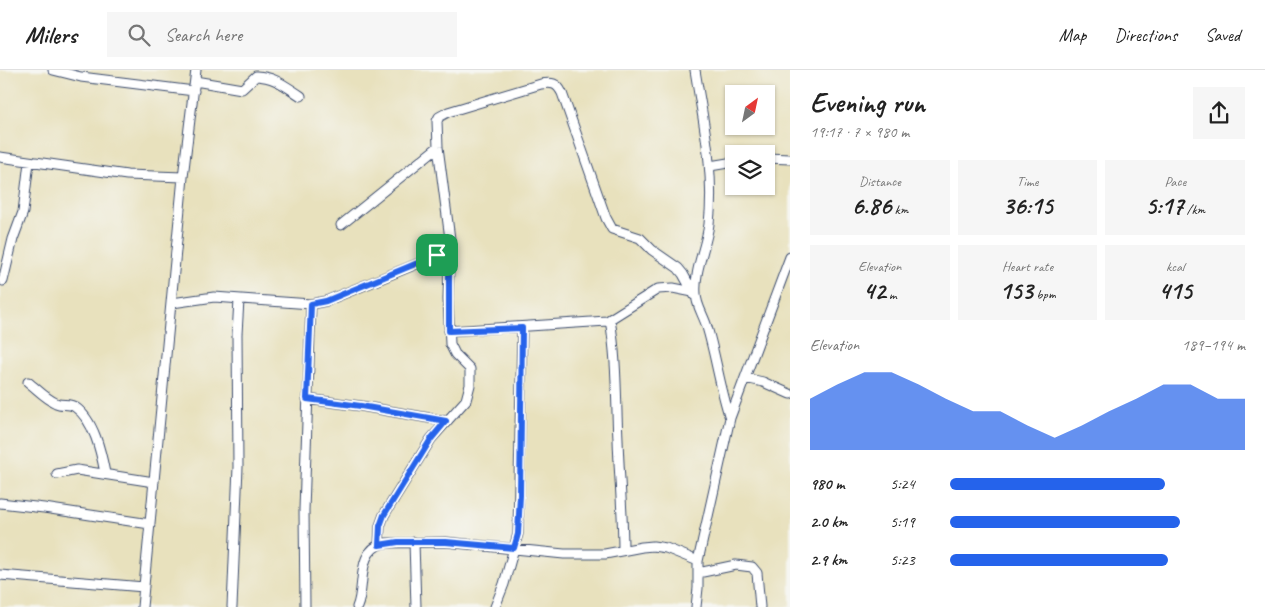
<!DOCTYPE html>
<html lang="en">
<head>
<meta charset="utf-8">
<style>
	:root { --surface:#fff; --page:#f6f6f6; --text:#222; --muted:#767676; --line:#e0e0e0; --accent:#2563eb }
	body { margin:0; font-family:Caveat,sans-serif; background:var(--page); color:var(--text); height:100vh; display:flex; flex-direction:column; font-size:19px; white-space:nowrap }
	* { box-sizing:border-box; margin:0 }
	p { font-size:16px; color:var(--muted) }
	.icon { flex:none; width:28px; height:28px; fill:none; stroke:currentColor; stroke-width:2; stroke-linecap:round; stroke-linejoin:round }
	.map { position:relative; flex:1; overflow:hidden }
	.side { display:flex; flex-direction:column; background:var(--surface); width:475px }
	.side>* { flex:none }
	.needle { width:32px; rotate:33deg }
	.fabs { position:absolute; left:725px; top:15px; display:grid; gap:10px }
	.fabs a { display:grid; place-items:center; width:50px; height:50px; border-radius:0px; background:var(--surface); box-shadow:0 1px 4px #0004; font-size:25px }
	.pin { position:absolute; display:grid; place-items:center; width:42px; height:42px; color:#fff; margin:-21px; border-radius:10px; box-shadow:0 2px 8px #0006 }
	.round { display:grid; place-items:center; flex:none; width:52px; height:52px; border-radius:0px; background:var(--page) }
	.overview { display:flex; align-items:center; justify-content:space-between; height:85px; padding:0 20px }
	h1 { font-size:28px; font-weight:600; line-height:38px }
	.metrics { display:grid; grid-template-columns:repeat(3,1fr); gap:8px; height:85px; padding:5px 20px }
	.metrics div { display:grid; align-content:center; border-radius:0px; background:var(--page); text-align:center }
	.metrics b { font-size:25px; font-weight:600 }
	.metrics small { font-size:14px; font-weight:400 }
	.metrics p { font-size:14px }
	.chart { height:140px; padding:10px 20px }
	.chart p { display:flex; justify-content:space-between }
	.chart svg { width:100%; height:90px; margin-top:5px; fill:var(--accent); opacity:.7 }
	ul { padding:0 20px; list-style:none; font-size:16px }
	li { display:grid; grid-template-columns:80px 60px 1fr; align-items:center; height:38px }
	li i { height:12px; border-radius:6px; background:var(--accent) }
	header { display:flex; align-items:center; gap:30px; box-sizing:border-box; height:70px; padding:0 25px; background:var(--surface); border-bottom:1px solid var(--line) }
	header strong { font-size:24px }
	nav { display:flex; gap:28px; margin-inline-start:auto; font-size:18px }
	.search { width:350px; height:45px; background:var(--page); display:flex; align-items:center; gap:12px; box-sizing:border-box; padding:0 18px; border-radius:0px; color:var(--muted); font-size:19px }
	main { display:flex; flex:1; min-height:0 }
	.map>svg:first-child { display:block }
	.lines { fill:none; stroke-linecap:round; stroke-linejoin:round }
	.minor-casing { stroke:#3a4a6c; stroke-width:11 }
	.minor { stroke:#fff; stroke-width:9 }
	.route-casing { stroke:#fff; stroke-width:10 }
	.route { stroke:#2563eb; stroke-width:6 }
</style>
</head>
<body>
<header>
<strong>Milers</strong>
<div class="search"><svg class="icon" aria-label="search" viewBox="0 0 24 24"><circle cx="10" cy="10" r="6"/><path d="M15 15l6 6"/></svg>Search here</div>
<nav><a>Map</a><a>Directions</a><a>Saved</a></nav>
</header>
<main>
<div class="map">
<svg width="790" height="537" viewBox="0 0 790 537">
	<rect width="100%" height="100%" fill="#f6f6f2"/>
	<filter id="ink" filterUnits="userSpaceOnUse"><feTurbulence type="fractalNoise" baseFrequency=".02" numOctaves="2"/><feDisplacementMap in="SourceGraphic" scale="10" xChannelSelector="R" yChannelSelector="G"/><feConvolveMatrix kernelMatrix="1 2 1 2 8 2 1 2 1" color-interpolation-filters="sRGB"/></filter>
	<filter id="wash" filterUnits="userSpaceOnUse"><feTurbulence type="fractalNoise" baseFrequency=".0096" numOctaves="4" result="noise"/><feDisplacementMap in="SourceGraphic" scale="20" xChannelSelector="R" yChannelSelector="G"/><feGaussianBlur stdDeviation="1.12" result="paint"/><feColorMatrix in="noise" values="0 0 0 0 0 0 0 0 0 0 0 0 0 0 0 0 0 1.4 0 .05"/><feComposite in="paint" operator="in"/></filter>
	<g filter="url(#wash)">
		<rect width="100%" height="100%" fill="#e8e1bd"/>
	</g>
	<g filter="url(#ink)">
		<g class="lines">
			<g class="minor-casing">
				<path id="minor" d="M 53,0 L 81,7 L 194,21
					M 695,0 C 703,51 715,101 709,154 C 706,178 694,200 696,224 C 696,235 704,246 707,257 C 716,287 720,318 730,348
					M 195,11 L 242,19 L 256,6 C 276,7 285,16 301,26
					M 0,87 L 127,105 L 183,107
					M 766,88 L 790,89
					M 710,96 L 734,92
					M 341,155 L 438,77
					M 3,211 L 13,169 L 23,142 L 29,92
					M 172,233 L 214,227 L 311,234 L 326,231 L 434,187 L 444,179 L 450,169 L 438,77 L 437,51 L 439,47 L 448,42 L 541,14 C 552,12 557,13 562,23 L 606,148 L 612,159 L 640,168 L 652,180 L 678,198 L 683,204 L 695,226
					M 610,250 C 617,289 616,329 618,369 C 619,406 623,443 623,480
					M 449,261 L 607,251 L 658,219 L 673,218 L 693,222
					M 745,308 L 763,312 L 790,324
					M 28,312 C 37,319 46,329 56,333 C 62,336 69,333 75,337 C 94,350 101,382 105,403
					M 307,329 L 361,336 L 446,351
					M 57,404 L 77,400 L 154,412
					M 0,433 L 44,438 L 150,454
					M 414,472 L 416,537
					M 379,475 L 380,456 L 384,445 L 431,369 L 466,330 L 470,315 L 470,299 L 455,284 L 450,274 L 448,229 L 449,198 L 446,193 L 437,185
					M 698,503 L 736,495 L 752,497 L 757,503 L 760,537
					M 0,505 L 144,517
					M 142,537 L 183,107 L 196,0
					M 232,537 L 238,397 L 237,264 L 239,230
					M 305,537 L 304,440 L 311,234
					M 357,537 C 366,517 355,481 384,473 L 446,472 L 564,484 L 605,484 L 642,477 L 653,476 L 666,478 L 698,491
					M 495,537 L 504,514 L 518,464 L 522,257
					M 696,537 L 698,518 L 698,491 L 730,348 L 790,187"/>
			</g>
			<use href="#minor" class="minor"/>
		</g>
	</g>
	<g class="lines" filter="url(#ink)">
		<g class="route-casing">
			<path id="route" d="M 437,185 L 446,193 L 449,198 L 449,261 L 522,258 L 520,425 L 518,464 L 514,478 L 446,472 L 398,472 L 379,475 L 380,456 L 384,445 L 431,369 L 446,351 L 361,336 L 307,329 L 311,234 L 326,231 Z"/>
		</g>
		<use href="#route" class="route"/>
	</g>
</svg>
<div class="fabs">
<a><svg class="needle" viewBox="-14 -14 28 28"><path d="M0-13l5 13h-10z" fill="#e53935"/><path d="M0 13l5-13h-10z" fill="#767676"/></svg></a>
<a><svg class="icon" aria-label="layers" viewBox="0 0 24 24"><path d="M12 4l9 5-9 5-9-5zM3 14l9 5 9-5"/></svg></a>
</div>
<div class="pin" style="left:437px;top:185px;background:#1e9e55"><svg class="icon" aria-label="arrive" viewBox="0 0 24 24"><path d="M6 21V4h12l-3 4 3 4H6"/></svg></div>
</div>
<section class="side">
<div class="overview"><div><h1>Evening run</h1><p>19:17 · 7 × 980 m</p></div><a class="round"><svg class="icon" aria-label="share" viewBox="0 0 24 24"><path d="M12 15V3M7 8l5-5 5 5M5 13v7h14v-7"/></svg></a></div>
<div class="metrics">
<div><p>Distance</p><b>6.86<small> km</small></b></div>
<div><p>Time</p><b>36:15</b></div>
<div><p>Pace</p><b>5:17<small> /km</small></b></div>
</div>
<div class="metrics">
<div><p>Elevation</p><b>42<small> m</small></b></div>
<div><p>Heart rate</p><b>153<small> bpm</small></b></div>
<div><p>kcal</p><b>415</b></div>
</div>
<div class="chart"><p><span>Elevation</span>189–194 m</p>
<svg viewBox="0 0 160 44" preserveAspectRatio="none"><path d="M0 44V19L10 12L20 6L30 6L40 12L50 19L60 25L70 25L80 32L90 38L100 32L110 25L120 19L130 12L140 12L150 19L160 19V44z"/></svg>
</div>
<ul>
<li><b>980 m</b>5:24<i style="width:73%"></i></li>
<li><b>2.0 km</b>5:19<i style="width:78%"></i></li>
<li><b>2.9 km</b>5:23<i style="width:74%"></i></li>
</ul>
</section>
</main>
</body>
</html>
